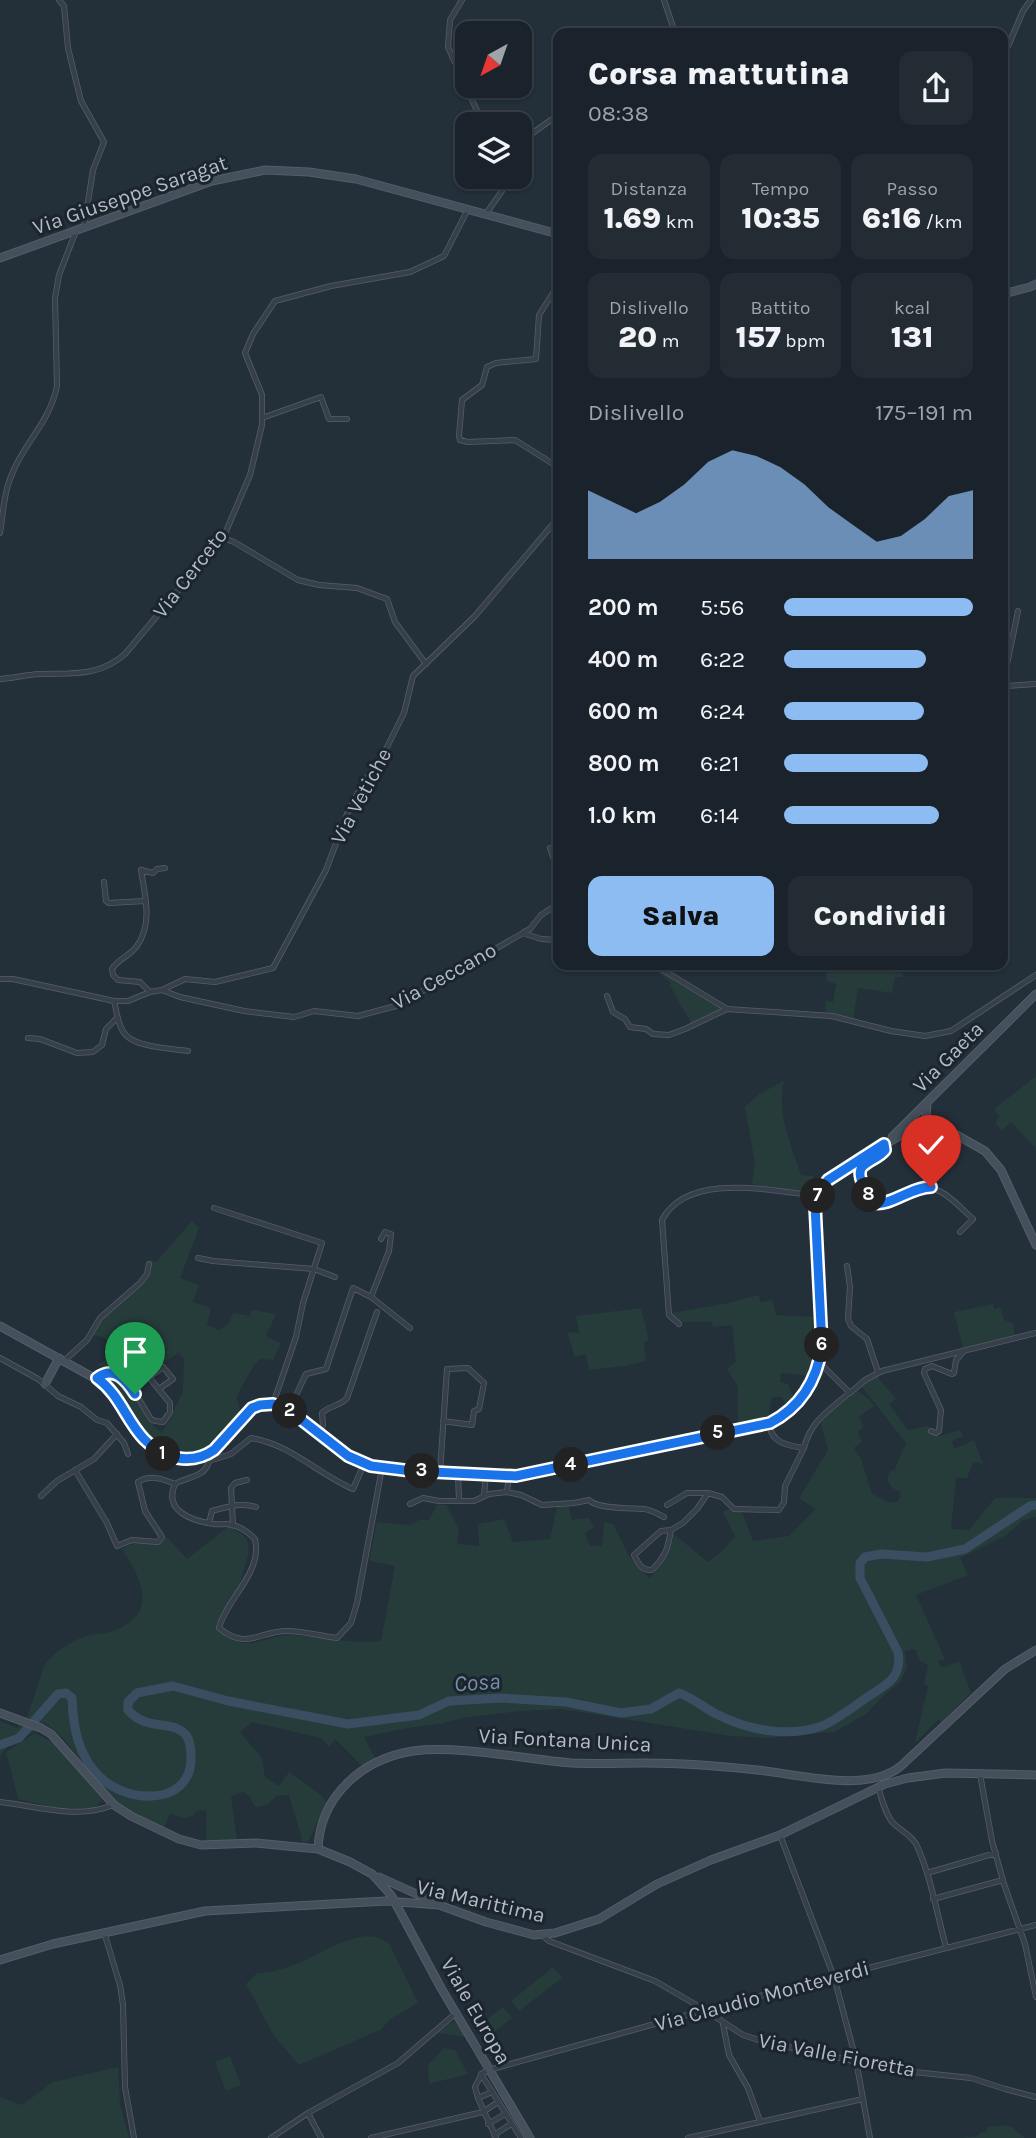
<!DOCTYPE html>
<html lang="it">
<head>
<meta charset="utf-8">
<style>
	:root { --surface:#1a232b; --page:#232b33; --text:#f1f3f6; --muted:#9fa4a9; --line:#384047; --accent:#8cbcf1 }
	body { margin:0; font-family:Karla,sans-serif; background:var(--page); color:var(--text); height:100vh; display:flex; flex-direction:column; font-size:26px; white-space:nowrap }
	* { box-sizing:border-box; margin:0 }
	p { font-size:23px; color:var(--muted) }
	.icon { flex:none; width:38px; height:38px; fill:none; stroke:currentColor; stroke-width:2; stroke-linecap:round; stroke-linejoin:round }
	.map { position:relative; flex:1; overflow:hidden }
	.drawer { position:absolute; left:553px; top:28px; width:455px; height:942px; display:flex; flex-direction:column; background:var(--surface); border-radius:14px; box-shadow:0 2px 5px #0004,0 0 0 2px var(--line) }
	.drawer>* { flex:none }
	.needle { width:46px; rotate:220deg }
	.tools { position:absolute; left:455px; top:21px; display:grid; gap:14px }
	.tools a { display:grid; place-items:center; width:77px; height:77px; border-radius:14px; background:var(--surface); box-shadow:0 2px 5px #0004,0 0 0 2px var(--line); font-size:35px }
	.pin { position:absolute; display:grid; place-items:center; width:60px; height:60px; color:#fff; margin:-72px -30px; border-radius:50% 50% 50% 0; rotate:-45deg; box-shadow:0 0 7px #0007 }
	.pin .icon { rotate:45deg }
	.km { position:absolute; width:35px; height:35px; margin:-18px; border-radius:50%; background:#222; color:#fff; font-size:19px; line-height:35px; text-align:center }
	.round { display:grid; place-items:center; flex:none; width:74px; height:74px; border-radius:14px; background:var(--page) }
	.head { display:flex; align-items:center; justify-content:space-between; height:119px; padding:0 35px }
	h1 { font-size:32px; font-weight:800; line-height:52px }
	.stats { display:grid; grid-template-columns:repeat(3,1fr); gap:10px; height:119px; padding:7px 35px }
	.stats div { display:grid; align-content:center; border-radius:14px; background:var(--page); text-align:center }
	.stats b { font-size:30px; font-weight:800 }
	.stats small { font-size:19px; font-weight:400 }
	.stats p { font-size:19px }
	.chart { height:196px; padding:14px 35px }
	.chart p { display:flex; justify-content:space-between }
	.chart svg { width:100%; height:126px; margin-top:7px; fill:var(--accent); opacity:.7 }
	.button { display:flex; gap:14px; margin-top:auto; padding:14px 35px }
	.button a { flex:1; height:80px; border-radius:14px; background:var(--accent); color:#111; font-size:28px; font-weight:800; line-height:80px; text-align:center }
	.button a+a { background:var(--page); color:var(--text) }
	ul { padding:0 35px; list-style:none; font-size:23px }
	li { display:grid; grid-template-columns:112px 84px 1fr; align-items:center; height:52px }
	li i { height:18px; border-radius:9px; background:var(--accent) }
	.map>svg:first-child { display:block }
	.green { fill:#263c3b }
	.lines { fill:none; stroke-linecap:round; stroke-linejoin:round }
	.river { stroke:#3a4e62; stroke-width:9 }
	.street-casing { stroke:#555e68; stroke-width:6 }
	.secondary-casing { stroke:#555e68; stroke-width:9 }
	.street { stroke:#37404a; stroke-width:4.5 }
	.secondary { stroke:#45505c; stroke-width:7 }
	.route-casing { stroke:#fff; stroke-width:14 }
	.route { stroke:#1a73e8; stroke-width:9 }
	.labels { text-anchor:middle; stroke-width:6; stroke-linejoin:round; paint-order:stroke }
	.street-label { font-size:21px; fill:#b2bbc6; stroke:#1c252e }
	.water-label { font-size:23px; font-style:italic; fill:#748fa8; stroke:#1c252e }
</style>
</head>
<body>
<div class="map">
<svg width="1036" height="2138" viewBox="0 0 1036 2138">
	<rect width="100%" height="100%" fill="#232f39"/>
	<path class="green" d="M 828,964 L 878,964 L 881,971 L 903,973 L 902,977 L 895,977 L 892,993 L 858,988 L 853,1019 L 825,1012 L 826,1001 L 833,1002 L 836,984 L 826,981 Z
		M 654,966 L 723,1007 L 722,1009 L 691,1023 L 669,984 L 671,983 L 653,968 Z
		M 1036,1076 L 1036,1149 L 1011,1122 L 1002,1130 L 995,1123 L 999,1117 L 994,1109 Z
		M 784,1081 C 776,1111 791,1146 801,1175 L 813,1176 L 813,1181 L 817,1188 L 814,1193 L 752,1184 L 755,1164 L 745,1107 L 759,1094 Z
		M 192,1221 L 199,1228 L 180,1278 L 199,1285 L 193,1302 L 211,1308 L 207,1325 L 219,1330 L 227,1325 L 234,1313 L 249,1316 L 252,1310 L 276,1314 L 266,1336 L 281,1343 L 273,1360 L 260,1359 L 253,1367 L 236,1397 L 241,1412 C 231,1424 222,1441 209,1450 C 191,1464 164,1454 149,1440 C 140,1431 134,1418 127,1408 C 120,1397 112,1388 102,1379 L 109,1375 C 131,1380 143,1419 162,1433 L 183,1392 L 184,1359 L 178,1353 L 149,1373 L 145,1370 L 141,1350 L 119,1358 L 119,1372 L 104,1369 L 98,1364 L 109,1358 L 106,1345 L 108,1341 L 103,1337 L 92,1335 L 101,1320 L 143,1282 L 151,1271 L 150,1259 L 156,1262 Z
		M 759,1295 L 760,1302 L 772,1300 L 776,1315 L 815,1317 L 816,1351 L 809,1376 L 781,1373 L 780,1382 L 788,1384 L 794,1398 L 786,1406 L 782,1397 L 772,1397 L 768,1417 L 738,1427 L 738,1387 L 727,1369 L 736,1362 L 732,1325 L 713,1327 L 712,1322 L 679,1322 L 671,1313 L 729,1303 Z
		M 993,1304 L 994,1309 L 1000,1307 L 1004,1320 L 1013,1323 L 1015,1335 L 963,1348 L 954,1312 Z
		M 641,1308 L 649,1340 L 644,1343 L 646,1361 L 624,1366 L 589,1370 L 586,1354 L 575,1357 L 567,1332 L 579,1333 L 576,1316 Z
		M 876,1375 L 896,1399 L 889,1404 L 908,1430 L 928,1426 L 931,1434 L 939,1436 L 960,1430 L 963,1436 L 952,1441 L 954,1449 L 974,1440 L 983,1464 L 973,1462 L 967,1478 L 956,1478 L 951,1529 L 969,1530 L 995,1498 L 1036,1498 L 1036,1517 L 1023,1520 L 1005,1536 L 960,1558 L 968,1575 L 916,1595 L 945,1659 L 938,1661 L 940,1666 L 945,1667 L 959,1661 L 971,1693 L 941,1722 L 938,1720 L 915,1743 L 928,1686 L 924,1684 L 928,1665 L 921,1662 L 915,1649 L 905,1651 L 907,1668 L 900,1682 L 884,1695 L 866,1714 L 834,1732 L 768,1738 L 731,1736 L 562,1709 L 520,1711 L 463,1718 L 440,1724 L 407,1728 L 364,1737 L 376,1760 L 363,1767 L 335,1739 L 329,1747 L 321,1738 L 252,1722 L 240,1732 L 262,1758 L 265,1777 L 279,1786 L 289,1772 L 322,1796 L 327,1802 L 308,1842 L 302,1843 C 300,1826 293,1812 289,1795 L 276,1796 L 267,1805 L 255,1807 L 249,1796 L 243,1792 L 231,1796 L 237,1840 L 206,1843 L 206,1810 L 196,1811 L 193,1816 L 185,1818 L 170,1814 L 164,1828 L 119,1806 L 98,1783 L 64,1739 L 47,1724 L 27,1718 L 44,1666 C 51,1654 70,1642 83,1637 C 93,1633 106,1634 116,1630 C 159,1612 141,1578 122,1549 C 138,1538 150,1549 167,1537 L 187,1559 L 228,1527 C 254,1537 251,1549 243,1572 C 241,1579 239,1587 235,1594 C 229,1604 217,1616 217,1628 C 223,1637 235,1642 245,1643 C 257,1645 273,1635 288,1635 C 319,1636 349,1644 381,1641 L 395,1566 L 369,1561 L 377,1522 L 410,1525 L 419,1520 L 429,1520 L 437,1505 L 446,1505 L 459,1529 L 457,1544 L 479,1546 L 478,1524 L 504,1519 L 513,1542 L 550,1539 L 557,1507 L 569,1507 L 572,1520 L 589,1518 L 594,1527 L 585,1533 L 590,1546 L 602,1546 L 604,1522 L 613,1524 L 629,1556 L 649,1578 C 664,1564 670,1554 674,1534 L 708,1562 L 721,1552 L 735,1536 L 723,1512 L 728,1509 L 735,1512 L 742,1512 L 753,1541 L 789,1536 L 815,1509 L 799,1498 L 828,1450 L 820,1420 L 858,1391 L 869,1399 L 874,1406 L 859,1417 L 864,1427 L 858,1432 L 862,1442 L 854,1448 L 858,1456 L 860,1456 L 872,1494 L 888,1502 L 898,1502 L 901,1492 L 892,1488 L 887,1479 L 891,1470 L 894,1471 L 906,1443 L 861,1386 Z
		M 0,1721 L 18,1728 L 20,1725 L 36,1731 L 8,1746 L 0,1756 Z
		M 35,1733 L 55,1743 L 104,1798 L 94,1809 L 55,1808 L 18,1799 L 6,1752 Z
		M 365,1936 L 376,1937 L 389,1943 L 418,2003 L 392,2018 L 380,2030 L 299,2065 L 274,2036 L 246,1984 L 257,1973 C 296,1973 327,1942 365,1936 Z
		M 553,1967 L 562,1978 L 519,2011 L 511,2001 Z
		M 503,2007 L 512,2018 L 491,2035 L 482,2023 Z
		M 455,2022 L 466,2037 L 438,2033 L 450,2023 Z
		M 444,2048 L 455,2050 L 468,2074 L 429,2084 L 428,2065 Z
		M 230,2056 L 241,2085 L 226,2091 L 215,2062 Z
		M 118,2067 L 120,2104 L 129,2138 L 0,2138 L 0,2097 L 22,2105 L 53,2082 Z
		M 1004,2125 L 1012,2127 L 1025,2138 L 962,2138 L 977,2136 L 981,2132 L 987,2131 L 987,2127 Z"/>
	<g class="lines">
		<path class="river" d="M 0,1745 L 19,1738 L 58,1694 L 66,1693 L 72,1698 C 73,1727 78,1756 100,1777 C 126,1803 189,1807 191,1760 C 191,1752 191,1740 185,1734 C 171,1719 147,1732 128,1710 L 128,1702 L 137,1693 L 173,1686 L 228,1701 L 348,1724 L 419,1715 L 449,1701 L 501,1698 L 566,1702 L 621,1713 L 651,1709 L 679,1693 C 693,1698 703,1707 716,1714 C 748,1730 787,1738 822,1726 C 837,1720 858,1703 872,1694 C 890,1683 902,1675 898,1652 L 860,1578 L 860,1563 L 865,1557 L 881,1554 L 927,1557 L 965,1549 L 1030,1506 L 1036,1505"/>
		<g class="street-casing">
			<path id="street" d="M 59,0 L 64,6 L 68,48 L 81,101 L 104,142 L 93,170 L 84,227
				M 462,0 L 450,20 L 448,47 L 483,124
				M 664,0 L 675,33
				M 1003,58 L 1023,11 L 1031,0
				M 520,142 L 558,115
				M 485,215 L 502,191 L 507,177
				M 558,285 L 539,315 L 536,359 L 496,363 L 487,367 L 482,385 L 462,400 L 459,436 L 460,440 L 468,442 L 515,440 L 558,467
				M 262,418 L 321,397 L 329,419 L 347,419
				M 0,533 C 3,513 4,492 12,474 C 25,441 49,424 57,386 L 55,298 L 59,275 L 76,231
				M 223,538 L 234,542 L 298,580 L 319,585 L 357,588 L 387,599 L 395,622 L 426,664
				M 0,679 C 13,678 26,675 39,674 C 72,673 99,677 125,654 L 224,536 L 250,475 L 262,425 L 262,395 L 245,353 L 253,334 L 275,301 L 331,286 L 410,272 L 444,256 L 467,211
				M 1005,686 L 1036,684
				M 1003,696 L 1004,679 L 1018,611
				M 550,848 L 558,871
				M 104,882 L 106,901 L 109,903 L 145,901
				M 524,932 L 530,929 L 541,915 L 558,904
				M 653,964 L 727,1009 L 832,1016 L 891,1031 L 925,1036 L 951,1031 L 1036,975
				M 0,979 L 13,979 L 114,1001 L 128,1001 L 150,992 L 162,990 L 185,979 L 215,982 L 273,968 L 326,870 L 347,814 L 362,785 L 384,753 L 404,713 L 413,676 L 475,616 L 558,518
				M 162,990 L 180,997 L 244,1011 L 294,1017 L 314,1011 L 358,1016 L 396,1006 L 523,933 L 541,939 L 558,940
				M 150,992 L 140,982 L 118,980 L 113,975 L 112,969 C 118,959 130,956 137,946 C 153,923 145,896 141,870 L 153,873 L 157,869 L 165,868
				M 607,996 L 613,1012 L 625,1019 L 630,1027 L 646,1029 L 653,1034 L 669,1035 L 685,1029 L 727,1009
				M 114,1001 C 117,1012 118,1029 128,1037 C 139,1047 173,1049 188,1051
				M 28,1038 L 40,1039 L 77,1053 L 93,1052 L 102,1045 L 106,1029 L 117,1018
				M 884,1144 L 885,1150 C 873,1167 852,1160 865,1188 C 869,1196 871,1202 879,1205 C 890,1202 899,1195 910,1191 C 939,1180 953,1201 973,1219 L 960,1232
				M 214,1208 L 322,1243 L 303,1303 L 296,1337 L 273,1404
				M 198,1258 L 213,1261 L 314,1269 L 335,1277
				M 847,1266 L 850,1287 L 848,1319 L 851,1326 L 867,1339 L 878,1372
				M 371,1297 L 410,1328
				M 679,1324 L 669,1315 L 662,1220 C 688,1171 773,1191 818,1196
				M 0,1358 L 38,1379 L 58,1396 L 81,1407 L 97,1420 L 107,1423 L 124,1443 L 128,1454
				M 64,1361 L 87,1340 L 100,1318 L 140,1283 L 147,1274 L 149,1264
				M 819,1362 L 850,1393 L 865,1380 L 882,1371 L 1036,1333
				M 149,1377 L 163,1367 L 173,1379 L 159,1389
				M 97,1378 C 121,1358 140,1403 151,1419 L 155,1421 L 163,1422 L 170,1412 L 170,1403 L 143,1370 L 142,1364
				M 289,1410 L 306,1374 L 326,1369 L 353,1288 L 371,1297 L 389,1251 L 391,1234 L 385,1232 L 381,1239
				M 770,1424 C 770,1443 789,1446 804,1448 C 811,1420 829,1411 849,1393
				M 931,1431 L 936,1433 L 939,1431 L 941,1410 L 924,1373 L 925,1369 L 932,1366 L 952,1374 L 954,1373 L 956,1360 L 964,1351
				M 319,1435 L 323,1425 L 322,1413 C 330,1405 341,1406 347,1398 L 377,1312
				M 208,1459 L 209,1461 L 231,1454 L 251,1438 C 290,1444 318,1474 353,1489 L 364,1464
				M 209,1461 C 205,1478 188,1476 175,1484 C 163,1511 192,1521 214,1524 C 220,1525 226,1523 231,1525 C 240,1526 249,1533 255,1539 C 263,1573 226,1599 219,1628 C 247,1651 259,1631 287,1631 C 302,1631 322,1636 337,1638 L 351,1623 L 357,1603 L 382,1468
				M 75,1470 L 107,1523 L 117,1546 L 132,1540 L 158,1542 L 162,1537 L 145,1511 L 138,1482 C 150,1474 163,1479 175,1484
				M 440,1472 L 447,1369 L 468,1368 L 484,1383 L 479,1409 L 474,1411 L 472,1425 L 443,1421
				M 458,1473 L 459,1501
				M 507,1492 L 509,1476
				M 484,1495 L 486,1475
				M 41,1496 L 57,1481 L 94,1459 L 117,1434
				M 410,1504 L 423,1498 L 439,1501 L 474,1501 L 489,1494 L 507,1492 L 521,1495 L 542,1505 L 574,1503 L 589,1500 C 597,1509 630,1508 643,1509 C 650,1509 658,1514 664,1517
				M 667,1505 L 687,1493 L 708,1493
				M 209,1523 L 212,1511 C 227,1507 241,1502 256,1507
				M 233,1525 L 231,1488 L 235,1483 L 247,1480
				M 671,1530 C 668,1548 666,1556 652,1570 C 642,1571 638,1563 634,1555 L 661,1531 L 671,1530 L 683,1523 L 697,1509 L 708,1493 L 722,1497 L 734,1509 L 779,1510 L 784,1502 L 785,1486 L 804,1448
				M 980,1774 L 992,1841 L 1004,1884 L 1025,1944 L 1036,1997
				M 878,1787 C 882,1799 885,1814 893,1823 C 901,1831 912,1835 917,1846 C 931,1877 937,1914 946,1947
				M 0,1802 C 37,1806 77,1820 113,1805
				M 780,1835 L 834,1977 L 856,2060 L 870,2138
				M 927,1873 L 996,1853
				M 933,1899 L 1003,1880
				M 104,1932 L 120,1985 L 123,2005 L 125,2087 L 134,2138
				M 542,1935 L 549,1941 L 655,1981 L 705,2010 L 743,2035 L 765,2042 L 895,2070 L 971,2078 L 1005,2089 L 1036,2097
				M 723,2024 L 729,2055 L 748,2088 L 760,2121
				M 492,2092 L 478,2098 L 496,2138
				M 478,2098 L 475,2087 L 481,2075
				M 308,2113 L 321,2138
				M 488,2124 L 505,2114
				M 494,2135 L 511,2124
				M 271,2138 L 308,2113 L 398,2063 L 456,2013
				M 371,2138 L 483,2112 L 498,2102
				M 521,2138 L 481,2074 L 489,2070 L 705,2010 L 1036,1925
				M 688,2138 L 863,2099"/>
		</g>
		<g class="secondary-casing">
			<path id="secondary" d="M 0,258 L 212,181 L 265,170 L 309,172 L 356,179 L 558,234
				M 1003,294 L 1030,287 L 1036,284
				M 927,1104 L 926,1117 L 931,1130
				M 892,1137 L 1036,994
				M 0,1326 L 105,1384 C 129,1409 139,1450 177,1458 C 191,1461 202,1458 214,1450 L 252,1408 L 267,1404 L 289,1410 L 333,1446 L 348,1456 L 371,1466 L 413,1471 L 516,1476 L 770,1423 C 801,1406 817,1381 822,1346 L 815,1232 L 815,1205 L 821,1189 L 828,1180 L 854,1162 L 901,1135 L 931,1130 L 953,1133 L 985,1151 L 1001,1170 L 1036,1245
				M 45,1384 L 59,1358
				M 0,1713 L 41,1728 L 51,1734 L 114,1805 L 131,1816 L 179,1839 L 201,1845 L 256,1843 L 318,1849 L 350,1862 L 372,1874 L 391,1895 L 441,1988 L 530,2138
				M 318,1849 C 320,1796 362,1759 413,1751 C 460,1745 523,1759 571,1763 C 596,1764 621,1763 646,1763 C 683,1763 720,1766 757,1770 C 798,1774 867,1794 901,1766 L 1005,1669 L 1036,1650
				M 379,1877 L 432,1901
				M 0,1960 L 53,1944 L 205,1911 L 386,1901 L 439,1905 L 486,1922 L 534,1935 L 555,1933 L 599,1919 L 657,1884 L 711,1860 L 780,1835 L 885,1784 L 908,1778 L 946,1773 L 1036,1775"/>
		</g>
		<use href="#street" class="street"/>
		<use href="#secondary" class="secondary"/>
	</g>
	<g class="lines">
		<g class="route-casing">
			<path id="route" d="M 135,1394 C 126,1380 114,1365 97,1378 C 120,1395 126,1420 144,1439 C 163,1459 191,1466 214,1450 L 252,1408 L 260,1405 L 273,1404 L 289,1410 L 348,1456 L 371,1466 L 412,1471 L 516,1476 L 770,1423 C 801,1407 817,1380 822,1346 L 815,1205 L 821,1189 L 828,1180 L 884,1144 L 885,1150 C 879,1158 868,1160 862,1167 C 855,1176 869,1196 874,1203 C 889,1207 911,1187 931,1187"/>
		</g>
		<use href="#route" class="route"/>
	</g>
	<g class="labels">
		<g class="street-label">
			<text transform="translate(130 195) rotate(-19)" y="7">Via Giuseppe Saragat</text>
			<text transform="translate(190 573) rotate(-52)" y="7">Via Cerceto</text>
			<text transform="translate(361 796) rotate(-62)" y="7">Via Vetiche</text>
			<text transform="translate(444 976) rotate(-29)" y="7">Via Ceccano</text>
			<text transform="translate(948 1057) rotate(-45)" y="7">Via Gaeta</text>
			<text transform="translate(565 1740) rotate(3)" y="7">Via Fontana Unica</text>
			<text transform="translate(481 1901) rotate(13)" y="7">Via Marittima</text>
			<text transform="translate(762 1996) rotate(-15)" y="7">Via Claudio Monteverdi</text>
			<text transform="translate(476 2011) rotate(60)" y="7">Viale Europa</text>
			<text transform="translate(837 2055) rotate(11)" y="7">Via Valle Fioretta</text>
		</g>
		<g class="water-label">
			<text transform="translate(477 1682) rotate(-4)" y="8">Cosa</text>
		</g>
	</g>
</svg>
<div class="tools">
<a><svg class="needle" viewBox="-14 -14 28 28"><path d="M0-13l5 13h-10z" fill="#e53935"/><path d="M0 13l5-13h-10z" fill="#9fa4a9"/></svg></a>
<a><svg class="icon" aria-label="layers" viewBox="0 0 24 24"><path d="M12 4l9 5-9 5-9-5zM3 14l9 5 9-5"/></svg></a>
</div>
<div class="pin" style="left:135px;top:1394px;background:#1e9e55"><svg class="icon" aria-label="arrive" viewBox="0 0 24 24"><path d="M6 21V4h12l-3 4 3 4H6"/></svg></div>
<div class="pin" style="left:931px;top:1187px;background:#d93025"><svg class="icon" aria-label="check" viewBox="0 0 24 24"><path d="M5 12l5 5 9-10"/></svg></div>
<b class="km" style="left:163px;top:1454px">1</b>
<b class="km" style="left:290px;top:1411px">2</b>
<b class="km" style="left:422px;top:1471px">3</b>
<b class="km" style="left:571px;top:1465px">4</b>
<b class="km" style="left:718px;top:1433px">5</b>
<b class="km" style="left:822px;top:1345px">6</b>
<b class="km" style="left:818px;top:1196px">7</b>
<b class="km" style="left:869px;top:1195px">8</b>
<section class="drawer">
<div class="head"><div><h1>Corsa mattutina</h1><p>08:38</p></div><a class="round"><svg class="icon" aria-label="share" viewBox="0 0 24 24"><path d="M12 15V3M7 8l5-5 5 5M5 13v7h14v-7"/></svg></a></div>
<div class="stats">
<div><p>Distanza</p><b>1.69<small> km</small></b></div>
<div><p>Tempo</p><b>10:35</b></div>
<div><p>Passo</p><b>6:16<small> /km</small></b></div>
</div>
<div class="stats">
<div><p>Dislivello</p><b>20<small> m</small></b></div>
<div><p>Battito</p><b>157<small> bpm</small></b></div>
<div><p>kcal</p><b>131</b></div>
</div>
<div class="chart"><p><span>Dislivello</span>175–191 m</p>
<svg viewBox="0 0 160 44" preserveAspectRatio="none"><path d="M0 44V20L10 24L20 28L30 24L40 18L50 10L60 6L70 8L80 12L90 18L100 26L110 32L120 38L130 36L140 30L150 22L160 20V44z"/></svg>
</div>
<ul>
<li><b>200 m</b>5:56<i style="width:100%"></i></li>
<li><b>400 m</b>6:22<i style="width:75%"></i></li>
<li><b>600 m</b>6:24<i style="width:74%"></i></li>
<li><b>800 m</b>6:21<i style="width:76%"></i></li>
<li><b>1.0 km</b>6:14<i style="width:82%"></i></li>
</ul>
<div class="button"><a>Salva</a><a>Condividi</a></div>
</section>
</div>
</body>
</html>
